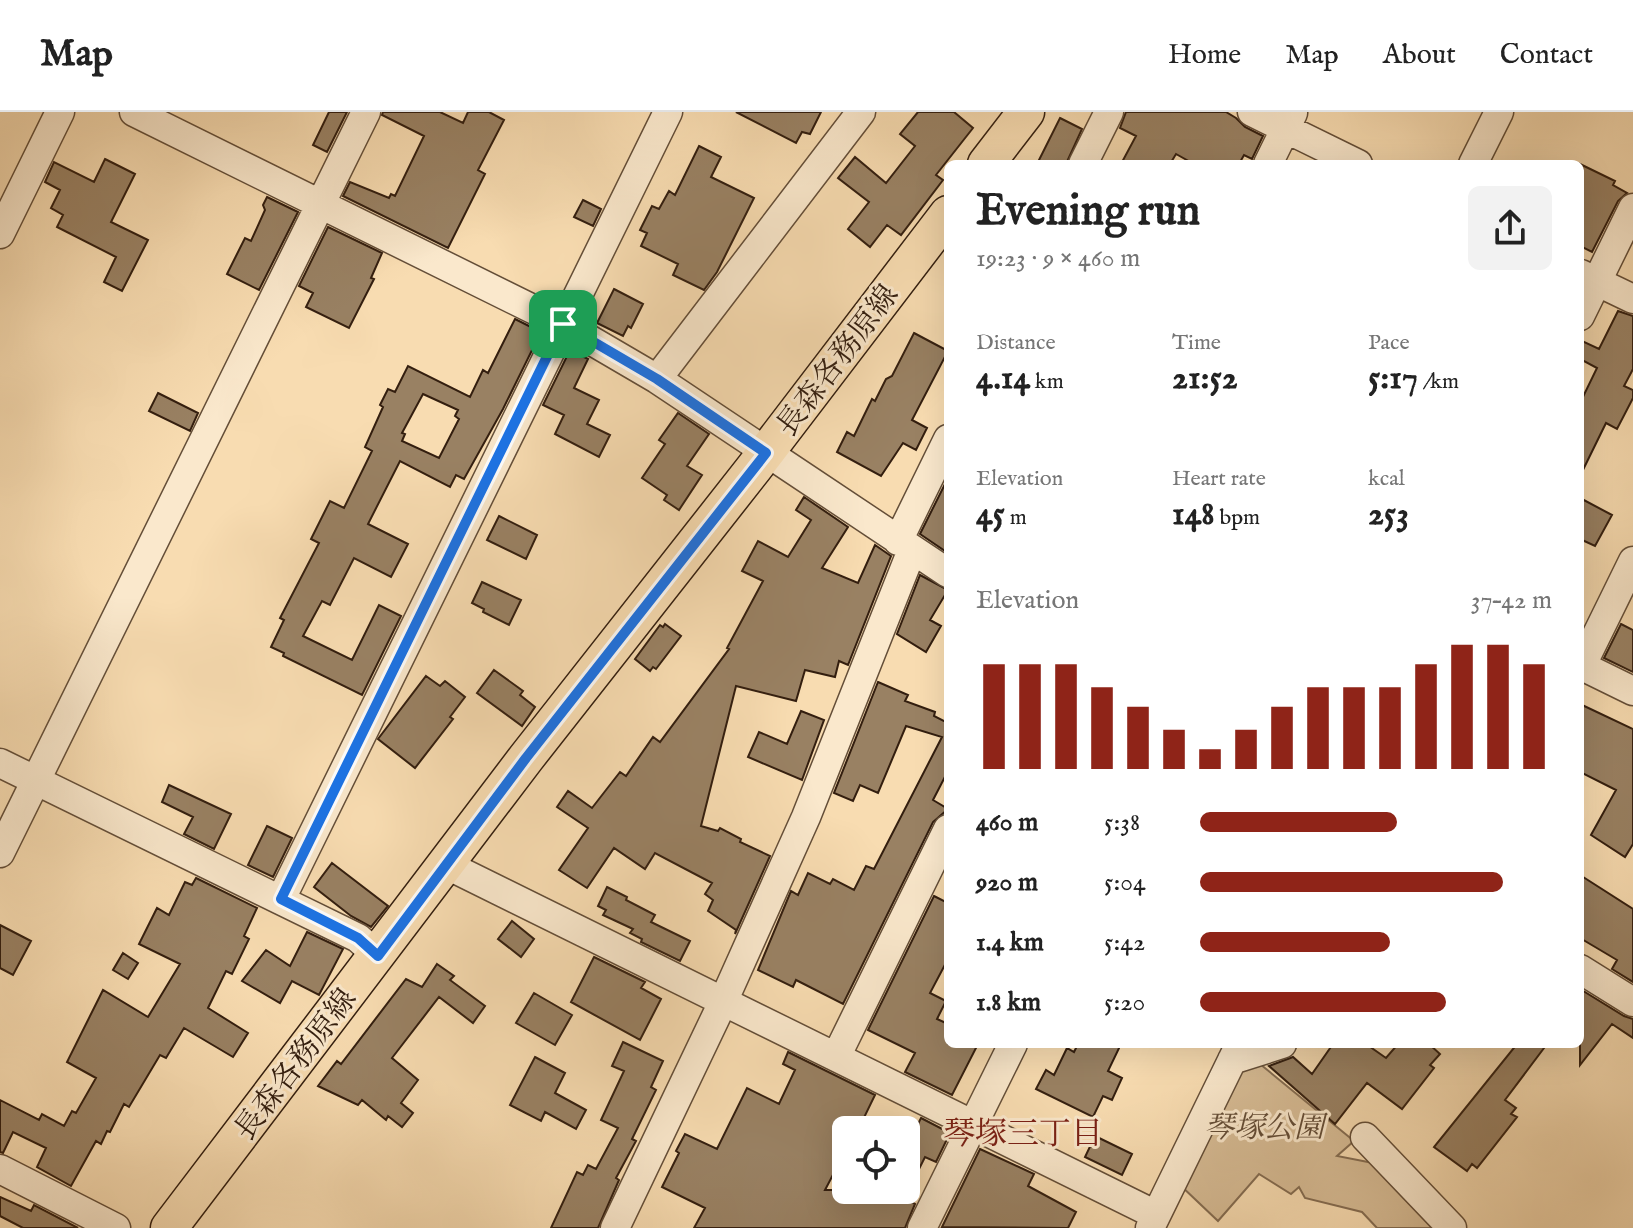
<!DOCTYPE html>
<html lang="en">
<head>
<meta charset="utf-8">
<style>
	:root { --surface:#fff; --page:#f2f2f2; --text:#222; --muted:#767676; --line:#e0e0e0; --accent:#8f2418 }
	body { margin:0; font-family:"IM FELL English","Noto Serif JP",serif; background:var(--page); color:var(--text); height:100vh; display:flex; flex-direction:column; font-size:30px; white-space:nowrap }
	* { box-sizing:border-box; margin:0 }
	p { font-size:26px; color:var(--muted) }
	.icon { flex:none; width:44px; height:44px; fill:none; stroke:currentColor; stroke-width:2; stroke-linecap:round; stroke-linejoin:round }
	.map { position:relative; flex:1; overflow:hidden }
	.panel { position:absolute; left:944px; top:48px; width:640px; height:888px; display:flex; flex-direction:column; background:var(--surface); border-radius:12px; box-shadow:0 8px 32px #0002 }
	.panel>* { flex:none }
	.tools { position:absolute; left:832px; top:1004px; display:grid; gap:16px }
	.tools a { display:grid; place-items:center; width:88px; height:88px; border-radius:12px; background:var(--surface); box-shadow:0 8px 32px #0002; font-size:40px }
	.pin { position:absolute; display:grid; place-items:center; width:68px; height:68px; color:#fff; margin:-34px; border-radius:16px; box-shadow:0 4px 12px #0006 }
	.round { display:grid; place-items:center; flex:none; width:84px; height:84px; border-radius:12px; background:var(--page) }
	.overview { display:flex; align-items:center; justify-content:space-between; height:136px; padding:0 32px }
	h1 { font-size:44px; font-weight:700; line-height:60px }
	.stats { display:grid; grid-template-columns:repeat(3,1fr); gap:12px; height:136px; padding:8px 32px }
	.stats div { display:grid; align-content:center }
	.stats b { font-size:34px; font-weight:700 }
	.stats small { font-size:22px; font-weight:400 }
	.stats p { font-size:22px }
	.chart { height:224px; padding:16px 32px }
	.chart p { display:flex; justify-content:space-between }
	.chart svg { width:100%; height:144px; margin-top:8px; stroke:var(--accent); stroke-width:6 }
	ul { padding:0 32px; list-style:none; font-size:26px }
	li { display:grid; grid-template-columns:128px 96px 1fr; align-items:center; height:60px }
	li i { height:20px; border-radius:10px; background:var(--accent) }
	header { display:flex; align-items:center; gap:48px; box-sizing:border-box; height:112px; padding:0 40px; background:var(--surface); border-bottom:2px solid var(--line) }
	header strong { font-size:38px }
	nav { display:flex; gap:44px; margin-inline-start:auto; font-size:28px }
	.map>svg:first-child { display:block }
	.green { fill:#d7bc95; stroke:#856d52; stroke-width:2 }
	.building { fill:#998163; stroke:#331e0f; stroke-width:2; fill-rule:evenodd }
	.lines { fill:none; stroke-linecap:round; stroke-linejoin:round }
	.minor-casing { stroke:#644e38; stroke-width:31 }
	.major-casing { stroke:#331e0f; stroke-width:39 }
	.minor { stroke:#fae8cc; stroke-width:28 }
	.major { stroke:#f8dcb1; stroke-width:36 }
	.route-casing { stroke:#fff; stroke-width:16 }
	.route { stroke:#1a73e8; stroke-width:10 }
	.labels { text-anchor:middle; stroke-width:6; stroke-linejoin:round; paint-order:stroke }
	.street-label { font-size:30px; fill:#331e0f; stroke:#fae8cc }
	.park-label { font-size:30px; font-style:italic; fill:#644d37; stroke:#fae8cc }
	.neighbourhood-label { font-size:32px; fill:#7a1f14; stroke:#fae8cc }
</style>
</head>
<body>
<header>
<strong>Map</strong>
<nav><a>Home</a><a>Map</a><a>About</a><a>Contact</a></nav>
</header>
<div class="map">
<svg width="1633" height="1116" viewBox="0 0 1633 1116">
	<rect width="100%" height="100%" fill="#f8dcb1"/>
	<filter id="stains"><feTurbulence type="fractalNoise" baseFrequency=".0025" numOctaves="4"/><feColorMatrix values="0 0 0 0 .2 0 0 0 0 .09 0 0 0 0 .02 0 0 0 .5 -.17"/></filter>
	<radialGradient id="worn" r=".72"><stop offset=".6" stop-color="#630" stop-opacity="0"/><stop offset="1" stop-color="#630" stop-opacity=".3"/></radialGradient>
	<path class="green" d="M 1260,952 L 1354,1029 L 1337,1044 L 1378,1052 L 1438,1116 L 1377,1116 L 1362,1100 L 1305,1086 L 1299,1075 L 1291,1082 L 1259,1062 L 1218,1109 L 1178,1071 L 1243,956 Z"/>
	<path class="building" d="M 329,0 L 347,0 L 327,40 L 313,33 Z
		M 383,0 L 440,0 L 463,11 L 468,0 L 489,0 L 504,8 L 478,58 L 485,62 L 448,136 L 343,84 L 350,70 L 389,86 L 391,82 L 395,84 L 424,24 L 382,3 Z
		M 736,0 L 821,0 L 810,22 L 802,20 L 796,31 Z
		M 918,0 L 954,0 L 973,16 L 936,63 L 943,68 L 901,123 L 887,113 L 870,135 L 848,117 L 869,90 L 838,66 L 855,45 L 886,71 L 915,34 L 900,22 Z
		M 1126,0 L 1226,0 L 1236,6 L 1245,15 L 1263,24 L 1252,47 L 1244,43 L 1239,52 L 1194,52 L 1176,42 L 1170,52 L 1121,52 L 1136,24 L 1120,16 Z
		M 1060,6 L 1082,17 L 1066,52 L 1037,52 Z
		M 699,34 L 721,45 L 711,65 L 754,86 L 717,160 L 704,178 L 673,163 L 678,152 L 641,134 L 647,121 L 640,118 L 652,94 L 659,97 L 669,79 L 675,83 Z
		M 105,47 L 135,62 L 111,110 L 148,128 L 122,179 L 104,170 L 116,145 L 57,115 L 63,103 L 51,96 L 60,78 L 45,70 L 54,50 L 94,70 Z
		M 1580,52 L 1615,69 L 1613,73 L 1627,81 L 1618,89 L 1592,140 L 1580,134 Z
		M 267,85 L 298,100 L 259,178 L 227,162 L 245,126 L 251,129 L 265,98 L 263,93 Z
		M 583,88 L 601,97 L 593,114 L 574,105 Z
		M 328,115 L 382,141 L 371,166 L 374,167 L 349,216 L 306,195 L 313,181 L 299,174 Z
		M 614,177 L 643,192 L 631,216 L 628,214 L 623,224 L 597,211 Z
		M 1618,199 L 1633,204 L 1633,257 L 1624,274 L 1633,278 L 1633,286 L 1617,317 L 1606,311 L 1580,364 L 1580,291 L 1597,256 L 1580,247 L 1580,228 L 1599,237 Z
		M 515,207 L 541,220 L 503,297 L 464,367 L 456,363 L 450,375 L 400,349 L 368,412 L 408,432 L 391,465 L 354,446 L 330,493 L 322,489 L 303,524 L 352,548 L 379,493 L 401,504 L 362,583 L 283,544 L 284,541 L 271,535 L 284,508 L 280,506 L 319,431 L 311,427 L 330,389 L 344,396 L 372,339 L 365,335 L 383,295 L 380,293 L 388,277 L 395,280 L 408,254 L 470,285 L 483,258 L 488,261 ZM 423,282 L 458,298 L 455,304 L 459,307 L 439,346 L 402,329 L 405,322 L 402,321 Z
		M 914,221 L 948,239 L 912,308 L 927,316 L 916,338 L 903,331 L 881,364 L 837,340 L 847,320 L 854,324 L 872,287 L 875,289 L 886,267 L 892,264 Z
		M 570,238 L 588,247 L 574,276 L 599,288 L 587,312 L 610,323 L 599,345 L 555,322 L 564,303 L 543,293 Z
		M 158,281 L 198,301 L 190,319 L 149,299 Z
		M 678,301 L 709,322 L 687,354 L 702,363 L 679,398 L 664,388 L 667,383 L 642,366 L 665,332 L 659,328 Z
		M 948,366 L 948,441 L 920,422 Z
		M 804,385 L 848,415 L 822,456 L 858,471 L 875,433 L 891,444 L 848,553 L 839,549 L 835,565 L 805,558 L 796,589 L 736,574 L 701,714 L 718,719 L 720,716 L 741,727 L 740,730 L 770,744 L 735,822 L 736,818 L 708,799 L 713,788 L 705,782 L 712,771 L 655,741 L 645,757 L 614,736 L 587,776 L 559,758 L 588,716 L 557,695 L 568,679 L 592,696 L 620,660 L 626,664 L 653,625 L 660,630 L 729,537 L 727,536 L 763,469 L 742,459 L 758,429 L 788,445 L 811,408 L 796,398 Z
		M 1580,386 L 1612,403 L 1595,434 L 1580,427 Z
		M 499,404 L 537,423 L 526,447 L 487,428 Z
		M 920,463 L 948,478 L 930,508 L 941,514 L 926,540 L 897,522 Z
		M 482,470 L 521,488 L 509,513 L 483,500 L 484,497 L 472,491 Z
		M 665,512 L 681,524 L 656,557 L 653,555 L 650,559 L 635,547 L 660,513 L 663,515 Z
		M 1621,512 L 1633,518 L 1633,560 L 1604,546 Z
		M 494,558 L 523,579 L 520,583 L 535,595 L 522,614 L 477,581 Z
		M 426,564 L 440,574 L 445,569 L 465,585 L 450,605 L 453,607 L 415,656 L 378,627 Z
		M 878,570 L 908,583 L 905,589 L 935,600 L 934,604 L 948,611 L 948,659 L 933,688 L 948,697 L 933,710 L 843,892 L 796,868 L 793,875 L 758,858 L 791,779 L 798,783 L 808,761 L 830,772 L 833,767 L 854,778 L 866,754 L 874,757 L 942,625 L 906,614 L 878,681 L 860,673 L 853,689 L 834,681 Z
		M 1580,592 L 1633,617 L 1633,732 L 1625,745 L 1591,723 L 1616,678 L 1580,660 Z
		M 801,599 L 824,608 L 802,668 L 748,645 L 759,620 L 787,632 Z
		M 169,673 L 231,702 L 214,737 L 184,722 L 193,705 L 162,690 Z
		M 267,714 L 292,726 L 273,765 L 248,753 Z
		M 332,751 L 388,794 L 371,815 L 351,804 L 314,775 Z
		M 1580,763 L 1633,797 L 1633,870 L 1612,857 L 1617,848 L 1580,826 Z
		M 196,766 L 257,796 L 244,824 L 249,827 L 232,862 L 226,859 L 208,896 L 248,921 L 233,945 L 184,916 L 166,946 L 160,943 L 129,995 L 124,992 L 110,1020 L 107,1019 L 101,1032 L 96,1029 L 71,1074 L 37,1055 L 46,1036 L 13,1020 L 3,1041 L 0,1040 L 0,988 L 39,1008 L 42,1002 L 64,1014 L 72,999 L 76,1001 L 96,966 L 67,950 L 103,878 L 148,905 L 180,852 L 139,832 L 157,796 L 169,803 L 185,770 L 192,773 Z
		M 607,775 L 627,785 L 626,788 L 655,803 L 651,810 L 690,829 L 680,849 L 641,830 L 642,827 L 630,821 L 633,817 L 603,803 L 606,798 L 598,794 Z
		M 934,784 L 948,791 L 948,847 L 930,881 L 946,889 L 937,907 L 948,912 L 948,932 L 978,932 L 952,983 L 905,960 L 915,941 L 868,918 Z
		M 512,809 L 534,827 L 521,845 L 498,827 Z
		M 0,813 L 31,829 L 13,863 L 0,856 Z
		M 307,820 L 343,837 L 319,883 L 292,869 L 280,891 L 242,869 L 266,838 L 290,854 Z
		M 123,841 L 138,851 L 128,867 L 113,858 Z
		M 594,845 L 645,870 L 641,876 L 661,887 L 640,928 L 571,890 Z
		M 437,852 L 454,864 L 450,868 L 485,894 L 473,911 L 439,885 L 392,946 L 418,968 L 401,991 L 413,1001 L 402,1015 L 388,1004 L 386,1008 L 362,988 L 358,993 L 318,974 L 337,949 L 341,952 L 406,867 L 422,875 Z
		M 1580,877 L 1624,904 L 1633,907 L 1633,926 L 1612,912 L 1580,953 Z
		M 534,881 L 572,903 L 555,933 L 516,911 Z
		M 623,930 L 663,949 L 651,975 L 656,978 L 632,1027 L 636,1029 L 616,1066 L 619,1068 L 598,1116 L 551,1116 L 577,1060 L 583,1063 L 588,1053 L 596,1057 L 618,1016 L 601,1008 L 624,959 L 612,954 Z
		M 1078,932 L 1121,932 L 1108,959 L 1122,966 L 1112,988 L 1103,984 L 1093,1005 L 1036,977 L 1046,958 L 1054,963 L 1067,936 L 1074,940 Z
		M 1333,932 L 1366,932 L 1386,946 L 1398,932 L 1429,932 L 1440,942 L 1430,953 L 1434,956 L 1402,997 L 1367,971 L 1335,1012 L 1269,954 L 1293,945 L 1312,962 Z
		M 1517,932 L 1547,932 L 1505,988 L 1516,996 L 1511,1002 L 1517,1005 L 1477,1056 L 1472,1052 L 1467,1059 L 1434,1035 Z
		M 788,940 L 875,983 L 858,1018 L 846,1018 L 846,1038 L 825,1078 L 888,1078 L 915,1092 L 905,1116 L 694,1116 L 705,1096 L 662,1075 L 679,1041 L 676,1039 L 685,1022 L 717,1037 L 747,976 L 779,992 L 795,958 L 783,952 Z
		M 535,945 L 565,961 L 555,981 L 586,998 L 576,1017 L 545,1000 L 541,1009 L 510,993 Z
		M 921,1006 L 950,1021 L 936,1050 L 925,1045 L 906,1083 L 906,1035 Z
		M 1095,1024 L 1132,1042 L 1122,1063 L 1085,1045 Z
		M 980,1037 L 1034,1062 L 1028,1074 L 1076,1100 L 1068,1116 L 942,1115 Z
		M 0,1085 L 31,1099 L 34,1093 L 78,1116 L 23,1116 L 0,1104 Z"/>
	<g class="lines">
		<g class="minor-casing">
			<path id="minor" d="M 134,0 L 563,212 L 657,267 L 948,461
				M 1252,0 L 1358,52
				M 1083,52 L 1109,0
				M 1268,52 L 1293,1
				M 1473,52 L 1499,0
				M 0,122 L 60,0
				M 1581,162 L 1633,187
				M 1580,204 L 1633,96
				M 657,267 L 861,0
				M 898,429 L 948,327
				M 1582,554 L 1633,579
				M 1580,557 L 1633,449
				M 0,651 L 358,826 L 378,844
				M 0,741 L 366,0
				M 447,753 L 1156,1103
				M 281,787 L 668,0
				M 1580,857 L 1633,890
				M 836,945 L 948,717
				M 1232,948 L 1282,932
				M 1365,1025 L 1452,1116
				M 0,1057 L 116,1116
				M 615,1116 L 723,890 L 806,705 L 912,438
				M 922,1116 L 1013,932
				M 1150,1116 L 1240,932"/>
		</g>
		<g class="major-casing">
			<path id="major" d="M 986,52 L 1026,0
				M 169,1116 L 526,646 L 754,356 L 948,102"/>
		</g>
		<use href="#minor" class="minor"/>
		<use href="#major" class="major"/>
	</g>
	<g class="lines">
		<g class="route-casing">
			<path id="route" d="M 563,212 L 657,267 L 766,341 L 526,646 L 378,844 L 358,826 L 281,787 Z"/>
		</g>
		<use href="#route" class="route"/>
	</g>
	<g class="labels">
		<g class="street-label">
			<text transform="translate(837 248) rotate(-53)" y="10">長森各務原線</text>
			<text transform="translate(295 952) rotate(-53)" y="10">長森各務原線</text>
		</g>
		<g class="park-label">
			<text x="1264" y="1025">琴塚公園</text>
		</g>
		<g class="neighbourhood-label">
			<text x="1023" y="1032">琴塚三丁目</text>
		</g>
	</g>
	<rect width="100%" height="100%" filter="url(#stains)"/>
	<rect width="100%" height="100%" fill="url(#worn)"/>
</svg>
<div class="tools">
<a><svg class="icon" aria-label="locate" viewBox="0 0 24 24"><circle cx="12" cy="12" r="6"/><path d="M12 2v4M12 18v4M2 12h4M18 12h4"/></svg></a>
</div>
<div class="pin" style="left:563px;top:212px;background:#1e9e55"><svg class="icon" aria-label="arrive" viewBox="0 0 24 24"><path d="M6 21V4h12l-3 4 3 4H6"/></svg></div>
<section class="panel">
<div class="overview"><div><h1>Evening run</h1><p>19:23 · 9 × 460 m</p></div><a class="round"><svg class="icon" aria-label="share" viewBox="0 0 24 24"><path d="M12 15V3M7 8l5-5 5 5M5 13v7h14v-7"/></svg></a></div>
<div class="stats">
<div><p>Distance</p><b>4.14<small> km</small></b></div>
<div><p>Time</p><b>21:52</b></div>
<div><p>Pace</p><b>5:17<small> /km</small></b></div>
</div>
<div class="stats">
<div><p>Elevation</p><b>45<small> m</small></b></div>
<div><p>Heart rate</p><b>148<small> bpm</small></b></div>
<div><p>kcal</p><b>253</b></div>
</div>
<div class="chart"><p><span>Elevation</span>37–42 m</p>
<svg viewBox="0 0 160 44" preserveAspectRatio="none"><path d="M5 44V12M15 44V12M25 44V12M35 44V19M45 44V25M55 44V32M65 44V38M75 44V32M85 44V25M95 44V19M105 44V19M115 44V19M125 44V12M135 44V6M145 44V6M155 44V12"/></svg>
</div>
<ul>
<li><b>460 m</b>5:38<i style="width:56%"></i></li>
<li><b>920 m</b>5:04<i style="width:86%"></i></li>
<li><b>1.4 km</b>5:42<i style="width:54%"></i></li>
<li><b>1.8 km</b>5:20<i style="width:70%"></i></li>
</ul>
</section>
</div>
</body>
</html>
